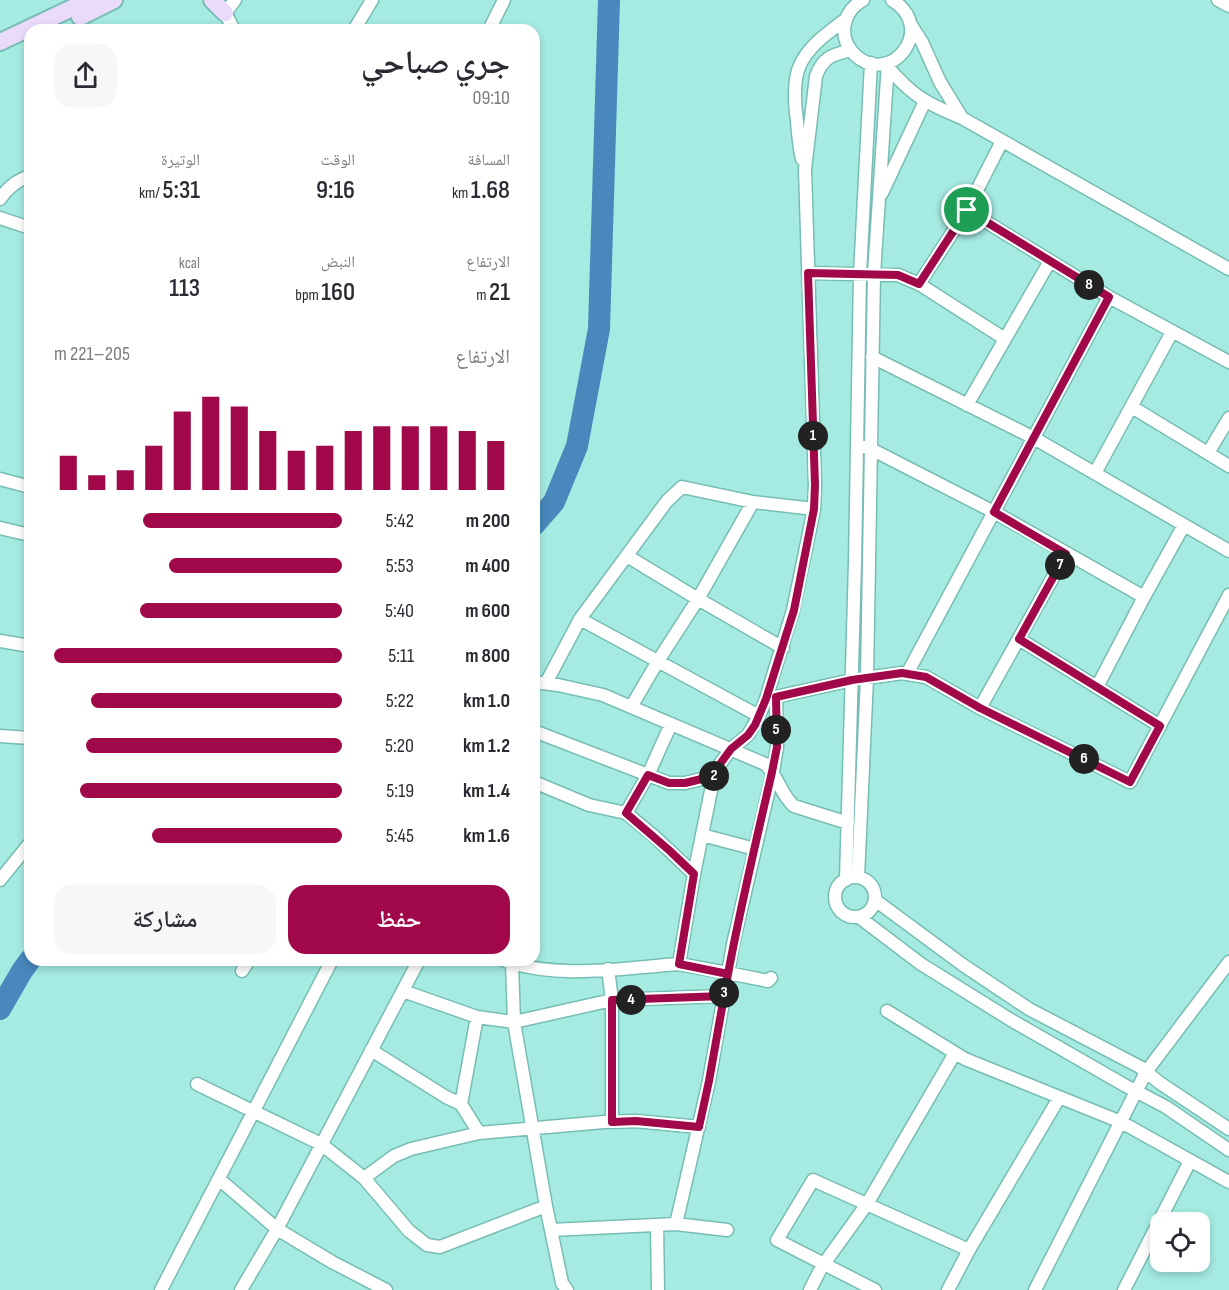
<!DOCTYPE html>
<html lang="ar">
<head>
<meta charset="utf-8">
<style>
	:root { --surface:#fff; --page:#f7f7f7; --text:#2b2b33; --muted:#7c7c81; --accent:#a10849 }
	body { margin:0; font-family:"Sofia Sans Condensed","Noto Naskh Arabic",sans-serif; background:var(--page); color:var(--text); direction:rtl; height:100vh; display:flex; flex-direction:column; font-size:22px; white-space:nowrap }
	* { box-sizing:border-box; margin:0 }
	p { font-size:20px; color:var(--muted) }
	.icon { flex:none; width:33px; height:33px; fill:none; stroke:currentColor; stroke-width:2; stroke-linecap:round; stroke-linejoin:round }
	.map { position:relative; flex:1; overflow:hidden; direction:ltr }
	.sheet { position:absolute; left:24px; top:24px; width:516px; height:942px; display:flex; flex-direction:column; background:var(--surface); border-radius:18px; box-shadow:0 3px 9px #0003; direction:rtl }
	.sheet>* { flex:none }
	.buttons { position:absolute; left:1150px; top:1212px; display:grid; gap:12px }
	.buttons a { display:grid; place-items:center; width:60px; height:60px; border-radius:12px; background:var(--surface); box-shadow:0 3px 9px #0003; font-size:30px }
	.pin { position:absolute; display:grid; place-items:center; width:51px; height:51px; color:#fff; margin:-26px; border:3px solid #fff; border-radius:50%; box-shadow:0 2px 6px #0007 }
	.km { position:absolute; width:30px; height:30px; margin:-15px; border-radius:50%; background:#222; color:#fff; font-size:16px; line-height:30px; text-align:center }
	.round { display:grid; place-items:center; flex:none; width:63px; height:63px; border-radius:18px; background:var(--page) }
	.overview { display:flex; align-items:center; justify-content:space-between; height:102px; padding:0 30px }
	h1 { font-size:33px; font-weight:600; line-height:45px }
	.figures { display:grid; grid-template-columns:repeat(3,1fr); gap:9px; height:102px; padding:6px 30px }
	.figures div { display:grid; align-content:center }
	.figures b { font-size:26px; font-weight:600 }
	.figures small { font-size:16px; font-weight:400 }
	.figures p { font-size:16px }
	.chart { height:168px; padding:12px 30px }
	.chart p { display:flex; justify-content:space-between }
	.chart svg { width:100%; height:108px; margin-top:6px; stroke:var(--accent); stroke-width:6 }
	.cta { display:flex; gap:12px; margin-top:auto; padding:12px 30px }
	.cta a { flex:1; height:69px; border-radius:18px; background:var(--accent); color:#fff; font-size:24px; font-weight:600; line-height:69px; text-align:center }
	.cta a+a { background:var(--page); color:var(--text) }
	ul { padding:0 30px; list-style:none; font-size:20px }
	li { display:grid; grid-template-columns:96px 72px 1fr; align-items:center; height:45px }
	li i { height:15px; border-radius:8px; background:var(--accent) }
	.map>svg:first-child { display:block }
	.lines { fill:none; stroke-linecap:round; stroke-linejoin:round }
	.river { stroke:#4988bc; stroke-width:22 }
	.street-casing { stroke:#78bdb4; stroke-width:15 }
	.secondary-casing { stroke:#78bdb4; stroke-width:20 }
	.street { stroke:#fff; stroke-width:12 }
	.secondary { stroke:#ebdbfb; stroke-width:16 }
	.route-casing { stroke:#fff; stroke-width:12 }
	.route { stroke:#a10849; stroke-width:8 }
</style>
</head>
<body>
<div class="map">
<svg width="1229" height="1290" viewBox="0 0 1229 1290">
	<rect width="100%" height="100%" fill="#a5ebe2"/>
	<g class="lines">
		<path class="river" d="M 534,525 L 554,502 L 577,446 L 599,329 L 609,0
			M 0,1009 L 22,971 L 30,960"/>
		<g class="street-casing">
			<path id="street" d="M 863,0 C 852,6 845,16 844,30 C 844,39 848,48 855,55 C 891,88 938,28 892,0
				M 1218,0 L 1229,6
				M 222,7 L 234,30
				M 225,13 L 235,0
				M 354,30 L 372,0
				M 489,30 L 504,0
				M 887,66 C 911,95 927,104 962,118 L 940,82 L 922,42 L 911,25
				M 962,118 L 1229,269
				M 802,159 C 799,147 798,134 797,121 C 795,108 794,93 796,79 C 799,52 826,34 846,19
				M 882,193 L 925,101
				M 0,199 C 8,187 17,180 30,176
				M 967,210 L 1109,297 L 1229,362
				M 0,218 L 30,228
				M 808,273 L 898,275 L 919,284 L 1005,339
				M 919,284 L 967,210 L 1002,141
				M 872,357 L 1034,438 L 1229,551
				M 967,405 L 1050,261
				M 1132,407 L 1229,466
				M 864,447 L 871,449 L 994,512 L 1144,597
				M 1208,453 L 1229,418
				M 1095,473 L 1172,332
				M 0,479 L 30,487
				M 0,528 L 30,535
				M 627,556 L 698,599 L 783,648
				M 580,619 L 667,501 L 682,487 L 753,502
				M 1019,639 L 1160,726
				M 0,641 L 30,646
				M 907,674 L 1109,297
				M 534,682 L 558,685 L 603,695 L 765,764 C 779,777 780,794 794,806 L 848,823
				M 546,683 L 580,619 L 759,716
				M 1097,687 L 1144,597 L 1184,525
				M 766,699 L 793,610 L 814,509 L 815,485 L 805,169 L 816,76 C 823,57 832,55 851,50
				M 631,707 L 658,661 L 698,599 L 753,502 L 814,509
				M 980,708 L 1066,554
				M 534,731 L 648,775 L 671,724
				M 0,736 L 30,738
				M 534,782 L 589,805 L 626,813 L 648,775 L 669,783 L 685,783 L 714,776 L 720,764 L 731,749 L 748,735 L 759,716 L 766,699 L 852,680 L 902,673 L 926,677 L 980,708 L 1130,782 L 1229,595
				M 626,813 L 655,837 L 694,874 L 679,964 L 728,973 L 709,1081 L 676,1224 L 727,1230
				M 702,835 L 755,849
				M 694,874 L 714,776
				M 858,877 L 867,678 L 874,274 L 888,63
				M835 897a20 20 0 1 1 40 0a20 20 0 1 1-40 0Z
				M 0,880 L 30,843
				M 846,880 L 855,562 L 860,274 L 871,63
				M 875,900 L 963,965 L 1029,1009 L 1140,1067 L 1160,1083 L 1229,1129
				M 859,917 L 921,964 L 1011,1020 L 1126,1086 L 1166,1107 L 1229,1150
				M 503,960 C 557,980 622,968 679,964
				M 512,963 L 514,1022 L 546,1206 L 551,1230 L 676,1224
				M 608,969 L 612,1000 L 612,1122
				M 242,971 L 249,960
				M 771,978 L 768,981 L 728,973 L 733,944 L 773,772 L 777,747 L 776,697
				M 403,991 L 477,1017 L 514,1022 L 612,1000 L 724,996
				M 887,1011 L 965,1059 L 1121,1122 L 1229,1182
				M 371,1050 L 446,1097 L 461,1104 L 479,1133 L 604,1122 L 636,1121 L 699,1127
				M 197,1084 L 321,1144 L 364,1178 L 394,1156 L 411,1149 L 479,1133
				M 461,1104 L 477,1017
				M 364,1178 L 409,1231 L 427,1245 L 440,1247 L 546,1206
				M 219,1179 L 277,1229 L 332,1262 L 386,1290
				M 657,1225 L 658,1290
				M 551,1230 L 562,1283 L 567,1290
				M 161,1290 L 332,960
				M 241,1290 L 277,1229 L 419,960
				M 810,1290 L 821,1268 L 867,1204 L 955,1053
				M 875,1290 L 777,1240 L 813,1180 L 969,1250
				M 948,1290 L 969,1250 L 1059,1098
				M 1035,1290 L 1146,1072 L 1229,962
				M 1124,1290 L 1190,1161"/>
		</g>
		<g class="secondary-casing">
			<path id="secondary" d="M 212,0 L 225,13
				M 80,17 L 114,0
				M 0,42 L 89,0"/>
		</g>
		<use href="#street" class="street"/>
		<use href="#secondary" class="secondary"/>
	</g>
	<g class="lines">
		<g class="route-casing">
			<path id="route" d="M 967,210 L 919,284 L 898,275 L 808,273 L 815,485 L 814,509 L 794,610 L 766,699 L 755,725 L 748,735 L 731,749 L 720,764 L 714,776 L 685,783 L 669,783 L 648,775 L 626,813 L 670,851 L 694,874 L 679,964 L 728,974 L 709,1081 L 699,1127 L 636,1121 L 612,1122 L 612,1000 L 724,996 C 737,920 755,846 772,772 L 777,747 L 776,697 L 852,680 L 902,673 L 926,677 L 980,708 L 1130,782 L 1160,726 L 1019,639 L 1066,554 L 994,512 L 1109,297 L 967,210"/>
		</g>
		<use href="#route" class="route"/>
	</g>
</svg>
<div class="buttons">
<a><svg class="icon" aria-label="locate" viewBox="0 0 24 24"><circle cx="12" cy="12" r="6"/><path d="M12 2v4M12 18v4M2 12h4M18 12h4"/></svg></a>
</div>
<div class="pin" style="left:967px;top:210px;background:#1e9e55"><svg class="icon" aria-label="arrive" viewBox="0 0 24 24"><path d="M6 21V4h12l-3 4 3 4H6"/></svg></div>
<b class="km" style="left:813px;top:436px">1</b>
<b class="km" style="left:714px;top:776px">2</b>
<b class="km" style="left:724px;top:993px">3</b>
<b class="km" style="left:631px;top:1000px">4</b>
<b class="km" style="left:776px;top:730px">5</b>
<b class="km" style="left:1084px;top:759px">6</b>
<b class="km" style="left:1060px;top:565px">7</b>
<b class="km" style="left:1089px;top:285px">8</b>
<section class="sheet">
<div class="overview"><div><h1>جري صباحي</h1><p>09:10</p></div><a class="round"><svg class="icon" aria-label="share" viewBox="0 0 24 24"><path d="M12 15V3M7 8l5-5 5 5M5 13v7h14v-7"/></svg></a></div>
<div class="figures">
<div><p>المسافة</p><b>1.68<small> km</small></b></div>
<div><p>الوقت</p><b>9:16</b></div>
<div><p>الوتيرة</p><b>5:31<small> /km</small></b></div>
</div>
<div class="figures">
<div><p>الارتفاع</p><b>21<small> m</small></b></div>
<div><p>النبض</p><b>160<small> bpm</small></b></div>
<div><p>kcal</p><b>113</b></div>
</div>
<div class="chart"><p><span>الارتفاع</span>205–221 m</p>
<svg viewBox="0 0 160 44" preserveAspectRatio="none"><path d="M5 44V30M15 44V38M25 44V36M35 44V26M45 44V12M55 44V6M65 44V10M75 44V20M85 44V28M95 44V26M105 44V20M115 44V18M125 44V18M135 44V18M145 44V20M155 44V24"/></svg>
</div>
<ul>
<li><b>200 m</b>5:42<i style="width:69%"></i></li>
<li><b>400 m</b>5:53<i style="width:60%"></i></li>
<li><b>600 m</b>5:40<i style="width:70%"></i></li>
<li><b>800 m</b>5:11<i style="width:100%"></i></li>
<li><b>1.0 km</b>5:22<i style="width:87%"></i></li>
<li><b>1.2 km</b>5:20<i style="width:89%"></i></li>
<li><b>1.4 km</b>5:19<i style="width:91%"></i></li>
<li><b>1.6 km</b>5:45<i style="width:66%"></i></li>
</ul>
<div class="cta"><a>حفظ</a><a>مشاركة</a></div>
</section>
</div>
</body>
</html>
